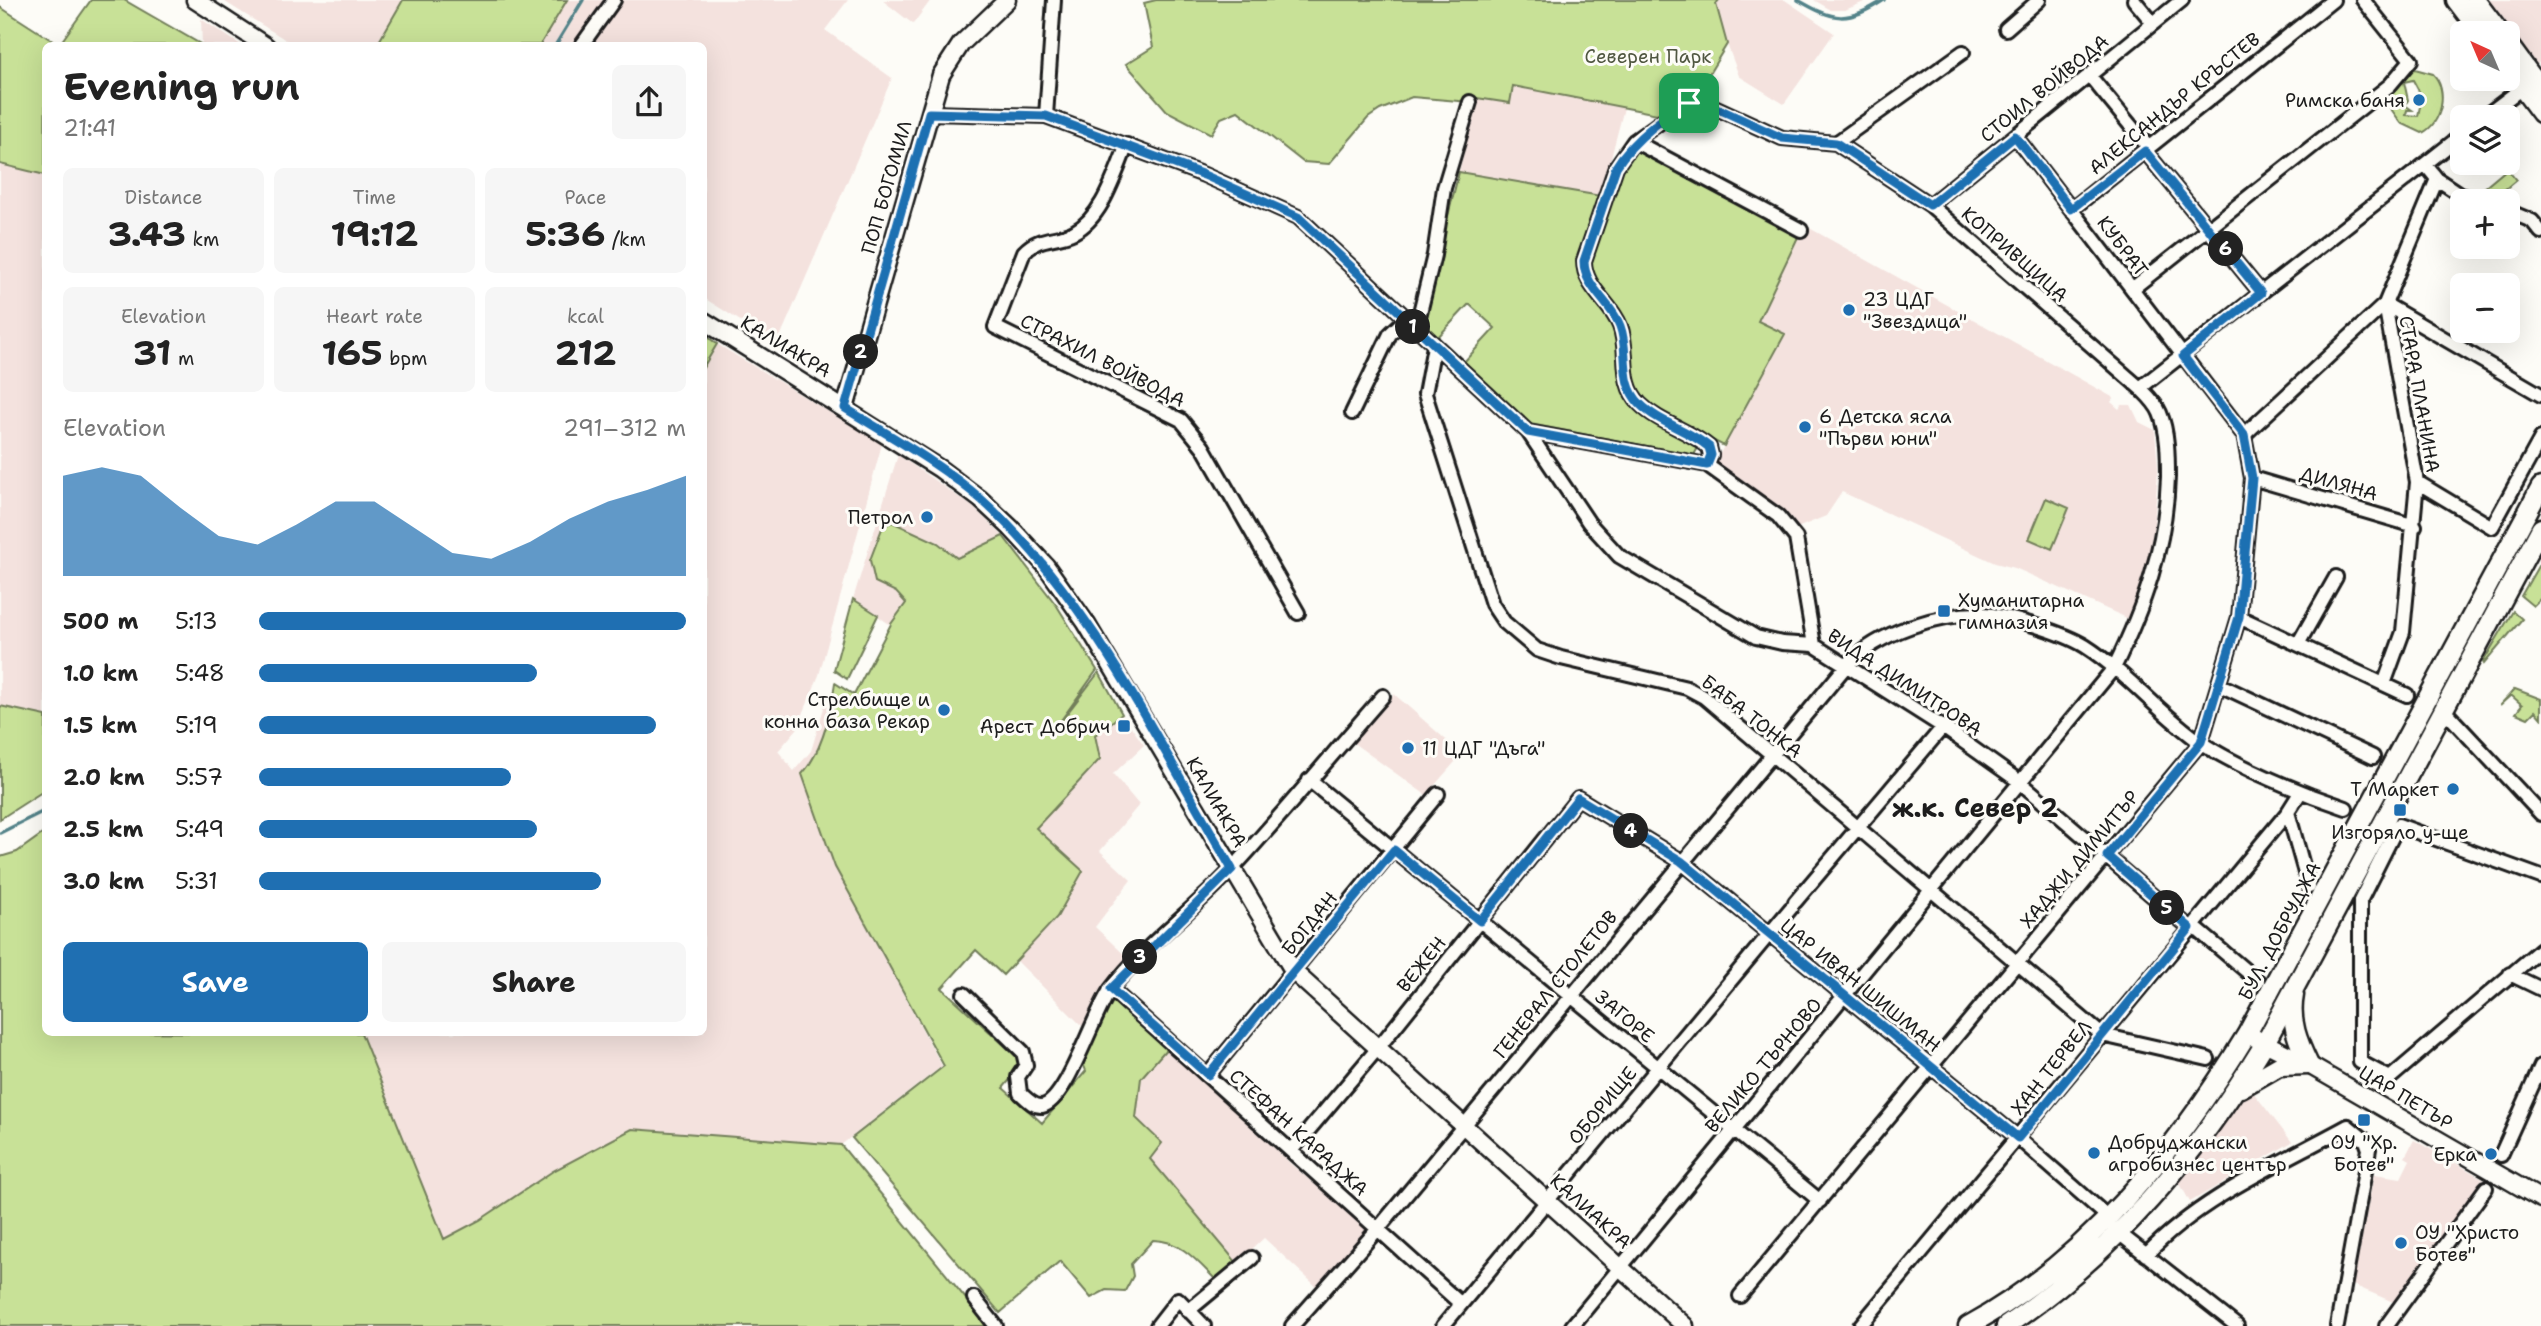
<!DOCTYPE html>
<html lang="en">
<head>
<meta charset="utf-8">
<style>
	:root { --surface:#fff; --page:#f6f6f6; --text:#222; --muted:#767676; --accent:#1f6fb2 }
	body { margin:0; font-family:"Shantell Sans",sans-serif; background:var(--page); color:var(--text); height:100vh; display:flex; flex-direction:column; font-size:26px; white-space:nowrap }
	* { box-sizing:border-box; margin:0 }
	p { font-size:23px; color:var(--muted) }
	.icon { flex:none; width:38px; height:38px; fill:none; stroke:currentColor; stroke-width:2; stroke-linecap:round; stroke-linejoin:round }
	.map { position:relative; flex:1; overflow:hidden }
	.sheet { position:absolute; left:42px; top:42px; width:665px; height:994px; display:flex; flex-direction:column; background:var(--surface); border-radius:10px; box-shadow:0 7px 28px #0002 }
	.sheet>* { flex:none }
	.needle { width:46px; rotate:316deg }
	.buttons { position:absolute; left:2450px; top:21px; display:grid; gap:14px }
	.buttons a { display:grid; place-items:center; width:70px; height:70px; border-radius:10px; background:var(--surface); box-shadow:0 7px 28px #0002; font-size:35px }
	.pin { position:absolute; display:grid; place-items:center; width:60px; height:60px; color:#fff; margin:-30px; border-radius:14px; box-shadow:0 4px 10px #0006 }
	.km { position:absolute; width:35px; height:35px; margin:-18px; border-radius:50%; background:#222; color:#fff; font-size:19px; line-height:35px; text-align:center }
	.round { display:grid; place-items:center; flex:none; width:74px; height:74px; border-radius:10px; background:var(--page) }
	.headline { display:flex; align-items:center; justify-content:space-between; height:119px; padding:0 21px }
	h1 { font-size:38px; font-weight:700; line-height:52px }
	.stats { display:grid; grid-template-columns:repeat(3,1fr); gap:10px; height:119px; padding:7px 21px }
	.stats div { display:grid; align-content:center; border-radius:10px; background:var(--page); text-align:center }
	.stats b { font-size:35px; font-weight:700 }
	.stats small { font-size:19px; font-weight:400 }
	.stats p { font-size:19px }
	.chart { height:196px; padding:14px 21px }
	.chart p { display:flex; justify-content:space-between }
	.chart svg { width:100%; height:126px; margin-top:7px; fill:var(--accent); opacity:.7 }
	.cta { display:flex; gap:14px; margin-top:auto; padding:14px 21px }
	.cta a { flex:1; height:80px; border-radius:10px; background:var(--accent); color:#fff; font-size:28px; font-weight:700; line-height:80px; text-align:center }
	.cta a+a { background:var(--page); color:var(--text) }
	ul { padding:0 21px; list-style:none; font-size:23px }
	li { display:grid; grid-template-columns:112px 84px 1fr; align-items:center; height:52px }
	li i { height:18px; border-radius:9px; background:var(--accent) }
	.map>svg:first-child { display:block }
	.built { fill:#f4e2de }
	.green { fill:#c8e197; stroke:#727e5a; stroke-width:2; fill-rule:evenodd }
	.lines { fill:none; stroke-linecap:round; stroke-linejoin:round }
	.stream { stroke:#538389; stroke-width:3.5 }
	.minor-casing { stroke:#1c1c1c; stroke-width:18 }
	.tertiary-casing { stroke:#1c1c1c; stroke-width:21 }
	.secondary-casing { stroke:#1c1c1c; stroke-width:23 }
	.minor { stroke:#fdfcf7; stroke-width:12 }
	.tertiary { stroke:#fdfcf7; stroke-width:16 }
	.secondary { stroke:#fdfcf7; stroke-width:18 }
	.route-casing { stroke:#fff; stroke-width:14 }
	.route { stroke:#1f6fb2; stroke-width:9 }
	.poi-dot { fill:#1f6fb2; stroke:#fdfcf7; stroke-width:2.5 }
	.labels { text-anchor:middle; stroke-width:6; stroke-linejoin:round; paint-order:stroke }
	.park-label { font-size:19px; fill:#505741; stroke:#fdfcf7 }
	.street-label { font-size:19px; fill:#1c1c1c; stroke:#fdfcf7 }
	.poi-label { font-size:19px; fill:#1c1c1c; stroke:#fdfcf7; text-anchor:end }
	.district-label { font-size:26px; font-weight:bold; fill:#1c1c1c; stroke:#fdfcf7 }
</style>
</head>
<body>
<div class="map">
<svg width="2541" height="1326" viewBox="0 0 2541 1326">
	<rect width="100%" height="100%" fill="#fdfcf7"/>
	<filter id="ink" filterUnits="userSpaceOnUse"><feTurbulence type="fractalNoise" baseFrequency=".0143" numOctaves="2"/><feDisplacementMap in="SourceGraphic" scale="14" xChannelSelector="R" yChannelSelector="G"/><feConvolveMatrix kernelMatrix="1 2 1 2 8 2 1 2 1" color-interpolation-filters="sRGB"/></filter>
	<g filter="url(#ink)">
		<path class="built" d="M 222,0 L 848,0 L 825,30 L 892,78 L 777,344 L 704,298 L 704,46 L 294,45 Z
			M 882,0 L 931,0 L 913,24 Z
			M 1719,0 L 1785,0 L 1834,33 L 1784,104 L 1739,76 L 1727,44 L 1716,4 Z
			M 1814,0 L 1869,0 L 1845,10 L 1831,10 Z
			M 2482,0 L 2541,0 L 2541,61 L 2533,67 Z
			M 201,19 L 241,45 L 202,45 Z
			M 1513,86 L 1624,108 L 1601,196 L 1459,172 L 1477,98 L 1510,103 Z
			M 0,164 L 45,175 L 45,716 L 0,706 Z
			M 1804,225 L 2114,398 L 2111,402 L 2119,409 L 2122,405 L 2131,405 L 2139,422 L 2155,430 L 2158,470 L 2154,525 L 2149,556 L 2129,619 L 2015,568 L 1995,563 L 1842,492 L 1826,516 L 1797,528 L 1783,512 L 1715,463 L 1784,333 L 1758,322 Z
			M 717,344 L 882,444 L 819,675 L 797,729 L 778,751 L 794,771 L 811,751 L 826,701 L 955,824 L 997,698 L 853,599 L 898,455 L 973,507 L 1003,536 L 1057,606 L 1097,670 L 976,837 L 878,947 L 942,1066 L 841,1145 L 632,1129 L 553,1171 L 480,1220 L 444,1239 L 361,1033 L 704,1032 L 704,366 Z
			M 1394,694 L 1462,754 L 1426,795 L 1352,742 Z
			M 1122,714 L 1144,745 L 1113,774 L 1139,805 L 1100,851 L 1131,880 L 1095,927 L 1130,960 L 1098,996 L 1083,1027 L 1016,960 L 1057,917 L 1036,828 L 1100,759 L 1094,735 Z
			M 1166,1048 L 1210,1086 L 1292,1165 L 1368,1230 L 1317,1287 L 1264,1238 L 1237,1263 L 1150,1159 L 1136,1118 L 1141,1078 Z
			M 2249,1087 L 2292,1142 L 2190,1202 L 2179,1182 Z
			M 2414,1140 L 2484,1179 L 2398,1304 L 2353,1285 L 2374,1174 L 2401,1178 L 2410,1160 L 2405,1157 Z"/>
		<path class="green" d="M 91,0 L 124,0 L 202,45 L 46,46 L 45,175 L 0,164 L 0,7 L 59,45 Z
			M 403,0 L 567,0 L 540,45 L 377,45 Z
			M 1156,0 L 1719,0 L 1716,4 L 1727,44 L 1698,92 L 1657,114 L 1513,86 L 1510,103 L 1477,98 L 1470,102 L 1412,97 L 1380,110 L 1368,118 L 1329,164 L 1303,162 L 1238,111 L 1221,118 L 1211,134 L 1167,111 L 1126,64 L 1153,47 L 1144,3 Z
			M 2415,69 L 2433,74 C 2449,90 2442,124 2422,133 L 2401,123 L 2386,102 L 2405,70 ZM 2413,80 L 2422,97 L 2418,116 L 2406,115 L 2407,110 L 2412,110 L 2405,105 L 2408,100 L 2404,82 Z
			M 1633,149 L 1799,235 L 1758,321 L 1785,334 L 1724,446 L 1652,409 L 1635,392 L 1629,327 L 1617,305 L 1595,282 L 1589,263 L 1618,175 Z
			M 2507,169 L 2516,180 L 2491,201 L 2477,194 Z
			M 1459,172 L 1601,196 L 1578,268 C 1580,288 1603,298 1611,316 C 1620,336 1616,354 1620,375 C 1625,409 1673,427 1700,444 L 1694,455 L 1530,424 L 1463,363 L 1495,328 L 1469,304 L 1436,339 L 1421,324 Z
			M 704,334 L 717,344 L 704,366 Z
			M 2046,498 L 2069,508 L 2052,549 L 2029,539 Z
			M 892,522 L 938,543 L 957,558 L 1003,536 L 1057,606 L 1097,670 L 1049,737 L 1099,672 L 1122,714 L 1095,735 L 1100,759 L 1036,828 L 1083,871 L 1057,917 L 1003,975 L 976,950 L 942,988 L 1018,1058 L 1018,1070 L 1003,1088 L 1042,1123 L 1086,1071 L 1083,1063 L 1110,1001 L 1114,999 L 1168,1047 L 1141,1078 L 1136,1118 L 1162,1143 L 1150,1159 L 1237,1263 L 1215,1279 C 1197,1261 1180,1240 1153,1240 L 1131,1264 L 1133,1276 L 1125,1291 L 1106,1290 L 1091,1298 L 1060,1261 L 1000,1313 L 852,1138 L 944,1066 L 835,867 L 802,774 C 822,752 831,712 835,683 L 854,695 L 891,624 L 906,603 L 896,592 L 875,582 L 870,560 L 883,526 Z
			M 2541,561 L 2541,598 L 2533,606 L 2521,596 Z
			M 853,599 L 878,615 L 847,679 L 834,670 Z
			M 2513,611 L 2522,619 L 2484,664 L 2483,662 Z
			M 2515,689 L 2541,699 L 2541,718 L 2535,711 L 2528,718 L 2516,713 L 2522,705 L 2511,695 L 2500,705 Z
			M 0,706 L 46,716 L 45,790 L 0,819 Z
			M 45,832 L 46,1032 L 361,1033 L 444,1239 L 480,1220 L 553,1171 L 632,1129 L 841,1145 L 988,1326 L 0,1326 L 0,857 L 17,852 Z"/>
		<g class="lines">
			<path class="stream" d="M 1798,0 C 1834,21 1847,24 1884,0
				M 555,46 L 583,0
				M 0,833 L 46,810"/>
			<g class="minor-casing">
				<path id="minor" d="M 2134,0 L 2153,23
					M 2006,29 L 2039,0
					M 581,46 L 614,0
					M 2089,75 L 2149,148
					M 929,113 L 1046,116 L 1204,175 L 1298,217 L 1528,432 L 1589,523 L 1619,556 L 1756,637 L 1782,643 L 1814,645 L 1943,727 L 2020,782 L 2190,928 L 2199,931 L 2258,981
					M 1046,116 L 1054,0
					M 2484,117 L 2522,88
					M 1836,143 L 1963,52
					M 1127,145 C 1115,173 1103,217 1074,232 C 1056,241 1038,236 1024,252 L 995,327 L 1181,420 L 1203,447 L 1298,613
					M 2145,151 L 2261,293
					M 2437,179 L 2461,195 L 2481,201
					M 1930,205 L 2182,0
					M 2072,209 L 2333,0
					M 2508,211 L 2532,221 L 2541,232
					M 2132,289 L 2390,85 L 2411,60 L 2363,0
					M 1416,329 L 1434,255 L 1444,188 L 1470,102
					M 1434,346 L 1425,394 L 1492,604 L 1504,622 L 1537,650 L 1561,658 L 1687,688 L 1704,697 L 2102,1035 L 2208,1059
					M 2140,388 L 2462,135
					M 1352,413 L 1390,334 L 1406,319
					M 1528,432 L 1707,465 L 1778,516 L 1796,538 L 1814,645
					M 2244,435 L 2385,304 L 2541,395
					M 1707,465 L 1711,455 L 1709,447 C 1689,430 1659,423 1640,404 C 1618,382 1630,352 1620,326 C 1611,302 1584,288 1584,261 L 1616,167 L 1634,141 L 1801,230
					M 2252,478 L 2415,526
					M 2417,482 L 2492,527 L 2541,438
					M 2239,617 L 2407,695
					M 2298,644 L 2336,577
					M 2384,684 L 2403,632 L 2417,482 L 2385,304 L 2437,179 L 2425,164
					M 2220,685 L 2373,757
					M 2443,709 L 2541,814
					M 1309,780 L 1820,1201
					M 2288,812 L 2309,887
					M 2541,877 L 2398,825 L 2360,901 L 2360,1062 L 2390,1078 L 2541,949
					M 1795,902 L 1943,727
					M 2510,974 L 2541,989
					M 1111,989 L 1461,1304
					M 964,994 L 1023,1052 L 1026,1065 L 1018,1077 L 1020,1093 C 1026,1098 1033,1107 1042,1106 C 1067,1102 1094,1011 1111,989 C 1145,944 1194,910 1232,869 C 1284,813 1333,753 1383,696
					M 1208,1075 L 1438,794
					M 1291,1151 L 1378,1048 L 1578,798 L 1681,861 L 2018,1138 L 2108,1217
					M 2501,1155 L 2541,1066
					M 2120,1234 L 2237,1326
					M 2146,1255 C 2201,1197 2279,1164 2348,1126 L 2366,1141 L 2369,1149 L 2337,1326
					M 1740,1296 L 2201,742 L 2239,617 L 2252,478 L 2244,435 L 2015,136
					M 974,1298 L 996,1326
					M 1188,1311 L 1252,1258
					M 1157,1326 L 1178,1299 L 1204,1326
					M 1292,1326 L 1377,1230 L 1847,665 C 1879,632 1937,613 1984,614 C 2009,616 2064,633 2085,646 C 2127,673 2159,713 2200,742 C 2239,768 2301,793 2346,808
					M 1443,1326 L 1791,908
					M 1572,1326 L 2114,668 C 2144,607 2166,546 2168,477 C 2168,456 2168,432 2160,413 C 2156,403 2147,395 2140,388 L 1930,205 L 1836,143 L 1782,138 L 1699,100 L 1679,109 L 1634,141
					M 1860,1326 L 2288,812 L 2300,793
					M 2386,1326 L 2486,1188"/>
			</g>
			<g class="tertiary-casing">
				<path id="tertiary" d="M 195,0 L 266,46
					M 704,321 L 940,469 L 980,499 L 1011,528 L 1046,566 L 1086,623 L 1294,972 L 1685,1326
					M 845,408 L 941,75 L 961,44 L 1007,0
					M 2247,1034 L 2309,1065 L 2541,1199"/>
			</g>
			<g class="secondary-casing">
				<path id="secondary" d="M 2456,0 L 2481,33
					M 2475,0 L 2500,33
					M 2508,44 L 2541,89
					M 2508,69 L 2541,113
					M 2241,1088 L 2279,1066 L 2309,1065 C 2298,1042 2289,1021 2294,995
					M 1968,1326 C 2088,1260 2177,1149 2247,1034 L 2541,487
					M 2006,1326 C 2115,1252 2197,1155 2265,1043 L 2541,528"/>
			</g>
			<use href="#minor" class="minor"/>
			<use href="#tertiary" class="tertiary"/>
			<use href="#secondary" class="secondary"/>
		</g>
	</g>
	<g class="lines" filter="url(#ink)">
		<g class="route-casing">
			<path id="route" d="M 1699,100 L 1782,138 L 1836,143 L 1930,205 L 2015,136 L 2071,209 L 2145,151 L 2261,293 L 2183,356 L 2244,435 L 2252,478 L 2239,617 L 2201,742 L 2107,856 L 2190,928 L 2018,1138 L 1681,861 L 1578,798 L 1480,921 L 1394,850 L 1208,1075 L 1111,989 L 1232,869 C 1159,745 1090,597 982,500 C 941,464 891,437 845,408 L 929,113 L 1046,116 L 1204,175 L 1298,217 L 1528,432 L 1707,465 L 1711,455 L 1709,447 C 1689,430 1659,423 1640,404 C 1618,382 1630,352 1620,326 C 1611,302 1584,288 1584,261 L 1616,167 C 1631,142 1672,107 1699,100 Z"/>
		</g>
		<use href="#route" class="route"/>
	</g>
	<g class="poi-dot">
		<circle cx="2419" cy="100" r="7"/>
		<circle cx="1849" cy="310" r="7"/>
		<circle cx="1805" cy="427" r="7"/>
		<circle cx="927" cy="517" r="7"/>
		<rect x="1937" y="604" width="14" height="14" rx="3.5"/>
		<circle cx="944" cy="710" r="7"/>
		<rect x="1117" y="719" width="14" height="14" rx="3.5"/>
		<circle cx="1408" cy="748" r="7"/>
		<circle cx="2453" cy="789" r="7"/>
		<rect x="2393" y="803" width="14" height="14" rx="3.5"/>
		<rect x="2357" y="1113" width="14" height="14" rx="3.5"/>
		<circle cx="2094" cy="1153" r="7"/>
		<circle cx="2491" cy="1154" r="7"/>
		<circle cx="2401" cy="1243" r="7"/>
	</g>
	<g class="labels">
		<g class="park-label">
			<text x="1648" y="63">Северен Парк</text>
		</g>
		<g class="street-label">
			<text transform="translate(2044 88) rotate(-39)" y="7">СТОИЛ ВОЙВОДА</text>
			<text transform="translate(2174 103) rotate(-39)" y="7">АЛЕКСАНДЪР КРЪСТЕВ</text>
			<text transform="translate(886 187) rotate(-74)" y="7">ПОП БОГОМИЛ</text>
			<text transform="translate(2123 246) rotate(53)" y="7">КУБРАТ</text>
			<text transform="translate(2015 254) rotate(41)" y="7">КОПРИВЩИЦА</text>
			<text transform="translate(786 346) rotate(31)" y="7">КАЛИАКРА</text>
			<text transform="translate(1103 360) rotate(27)" y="7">СТРАХИЛ ВОЙВОДА</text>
			<text transform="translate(2420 394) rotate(80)" y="7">СТАРА ПЛАНИНА</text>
			<text transform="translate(2339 483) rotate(16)" y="7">ДИЛЯНА</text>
			<text transform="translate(1905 682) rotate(33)" y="7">ВИДА ДИМИТРОВА</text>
			<text transform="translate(1752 716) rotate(38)" y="7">БАБА ТОНКА</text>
			<text transform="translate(1217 802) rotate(60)" y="7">КАЛИАКРА</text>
			<text transform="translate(2079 859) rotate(-50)" y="7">ХАДЖИ ДИМИТЪР</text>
			<text transform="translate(1309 923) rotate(-51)" y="7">БОГДАН</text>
			<text transform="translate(2279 931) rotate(-62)" y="7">БУЛ. ДОБРУДЖА</text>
			<text transform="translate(1421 964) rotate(-51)" y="7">ВЕЖЕН</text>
			<text transform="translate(1555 984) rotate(-51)" y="7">ГЕНЕРАЛ СТОЛЕТОВ</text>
			<text transform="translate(1861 985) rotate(39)" y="7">ЦАР ИВАН ШИШМАН</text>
			<text transform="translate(1625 1016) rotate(40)" y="7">ЗАГОРЕ</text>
			<text transform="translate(1763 1065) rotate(-50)" y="7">ВЕЛИКО ТЪРНОВО</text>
			<text transform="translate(2051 1067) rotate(-51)" y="7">ХАН ТЕРВЕЛ</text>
			<text transform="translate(2406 1097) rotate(31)" y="7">ЦАР ПЕТЪР</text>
			<text transform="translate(1602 1105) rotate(-50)" y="7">ОБОРИЩЕ</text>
			<text transform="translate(1299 1132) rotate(42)" y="7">СТЕФАН КАРАДЖА</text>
			<text transform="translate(1591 1211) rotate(42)" y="7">КАЛИАКРА</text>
		</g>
		<g class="poi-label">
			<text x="2405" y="107">Римска баня</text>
			<text x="1863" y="306" text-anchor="start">23 ЦДГ<tspan x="1863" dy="22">"Звездица"</tspan></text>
			<text x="1819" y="423" text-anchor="start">6 Детска ясла<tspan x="1819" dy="22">"Първи юни"</tspan></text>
			<text x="913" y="524">Петрол</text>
			<text x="1958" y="607" text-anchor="start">Хуманитарна<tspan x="1958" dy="22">гимназия</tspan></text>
			<text x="930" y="706">Стрелбище и<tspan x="930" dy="22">конна база Рекар</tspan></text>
			<text x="1110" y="733">Арест Добрич</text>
			<text x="1422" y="755" text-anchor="start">11 ЦДГ "Дъга"</text>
			<text x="2439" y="796">Т Маркет</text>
			<text x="2400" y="839" text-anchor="middle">Изгоряло у-ще</text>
			<text x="2108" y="1149" text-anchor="start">Добруджански<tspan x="2108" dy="22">агробизнес център</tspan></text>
			<text x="2364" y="1149" text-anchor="middle">ОУ "Хр.<tspan x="2364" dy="22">Ботев"</tspan></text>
			<text x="2477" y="1161">Ерка</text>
			<text x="2415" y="1239" text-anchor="start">ОУ "Христо<tspan x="2415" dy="22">Ботев"</tspan></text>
		</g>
		<g class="district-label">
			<text x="1975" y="817">ж.к. Север 2</text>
		</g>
	</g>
</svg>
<div class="buttons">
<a><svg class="needle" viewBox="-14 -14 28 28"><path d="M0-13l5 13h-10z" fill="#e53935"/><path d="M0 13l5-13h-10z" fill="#767676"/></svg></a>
<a><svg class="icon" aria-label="layers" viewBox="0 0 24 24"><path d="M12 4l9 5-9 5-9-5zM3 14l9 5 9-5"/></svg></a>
<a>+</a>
<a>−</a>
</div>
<div class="pin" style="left:1689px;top:103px;background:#1e9e55"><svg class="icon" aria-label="arrive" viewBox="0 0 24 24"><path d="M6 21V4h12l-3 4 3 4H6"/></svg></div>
<b class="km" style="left:1413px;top:327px">1</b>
<b class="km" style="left:861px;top:352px">2</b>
<b class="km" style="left:1140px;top:957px">3</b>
<b class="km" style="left:1631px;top:831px">4</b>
<b class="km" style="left:2167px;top:908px">5</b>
<b class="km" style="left:2226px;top:249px">6</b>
<section class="sheet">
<div class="headline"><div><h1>Evening run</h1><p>21:41</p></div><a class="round"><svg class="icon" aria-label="share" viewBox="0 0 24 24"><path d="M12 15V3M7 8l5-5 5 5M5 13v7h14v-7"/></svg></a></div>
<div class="stats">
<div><p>Distance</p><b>3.43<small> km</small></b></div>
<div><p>Time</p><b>19:12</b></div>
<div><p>Pace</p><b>5:36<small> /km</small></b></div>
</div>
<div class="stats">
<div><p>Elevation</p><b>31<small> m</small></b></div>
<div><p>Heart rate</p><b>165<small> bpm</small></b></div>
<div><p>kcal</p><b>212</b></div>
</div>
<div class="chart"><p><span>Elevation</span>291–312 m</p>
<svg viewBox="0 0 160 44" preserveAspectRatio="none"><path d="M0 44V9L10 6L20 9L30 20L40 30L50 33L60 26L70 18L80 18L90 27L100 36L110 38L120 32L130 24L140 18L150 14L160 9V44z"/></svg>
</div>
<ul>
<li><b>500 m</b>5:13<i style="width:100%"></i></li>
<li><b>1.0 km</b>5:48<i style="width:65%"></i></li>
<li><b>1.5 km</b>5:19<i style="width:93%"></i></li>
<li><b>2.0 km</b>5:57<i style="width:59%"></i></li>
<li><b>2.5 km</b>5:49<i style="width:65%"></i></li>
<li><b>3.0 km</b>5:31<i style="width:80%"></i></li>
</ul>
<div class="cta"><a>Save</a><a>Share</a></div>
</section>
</div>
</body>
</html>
